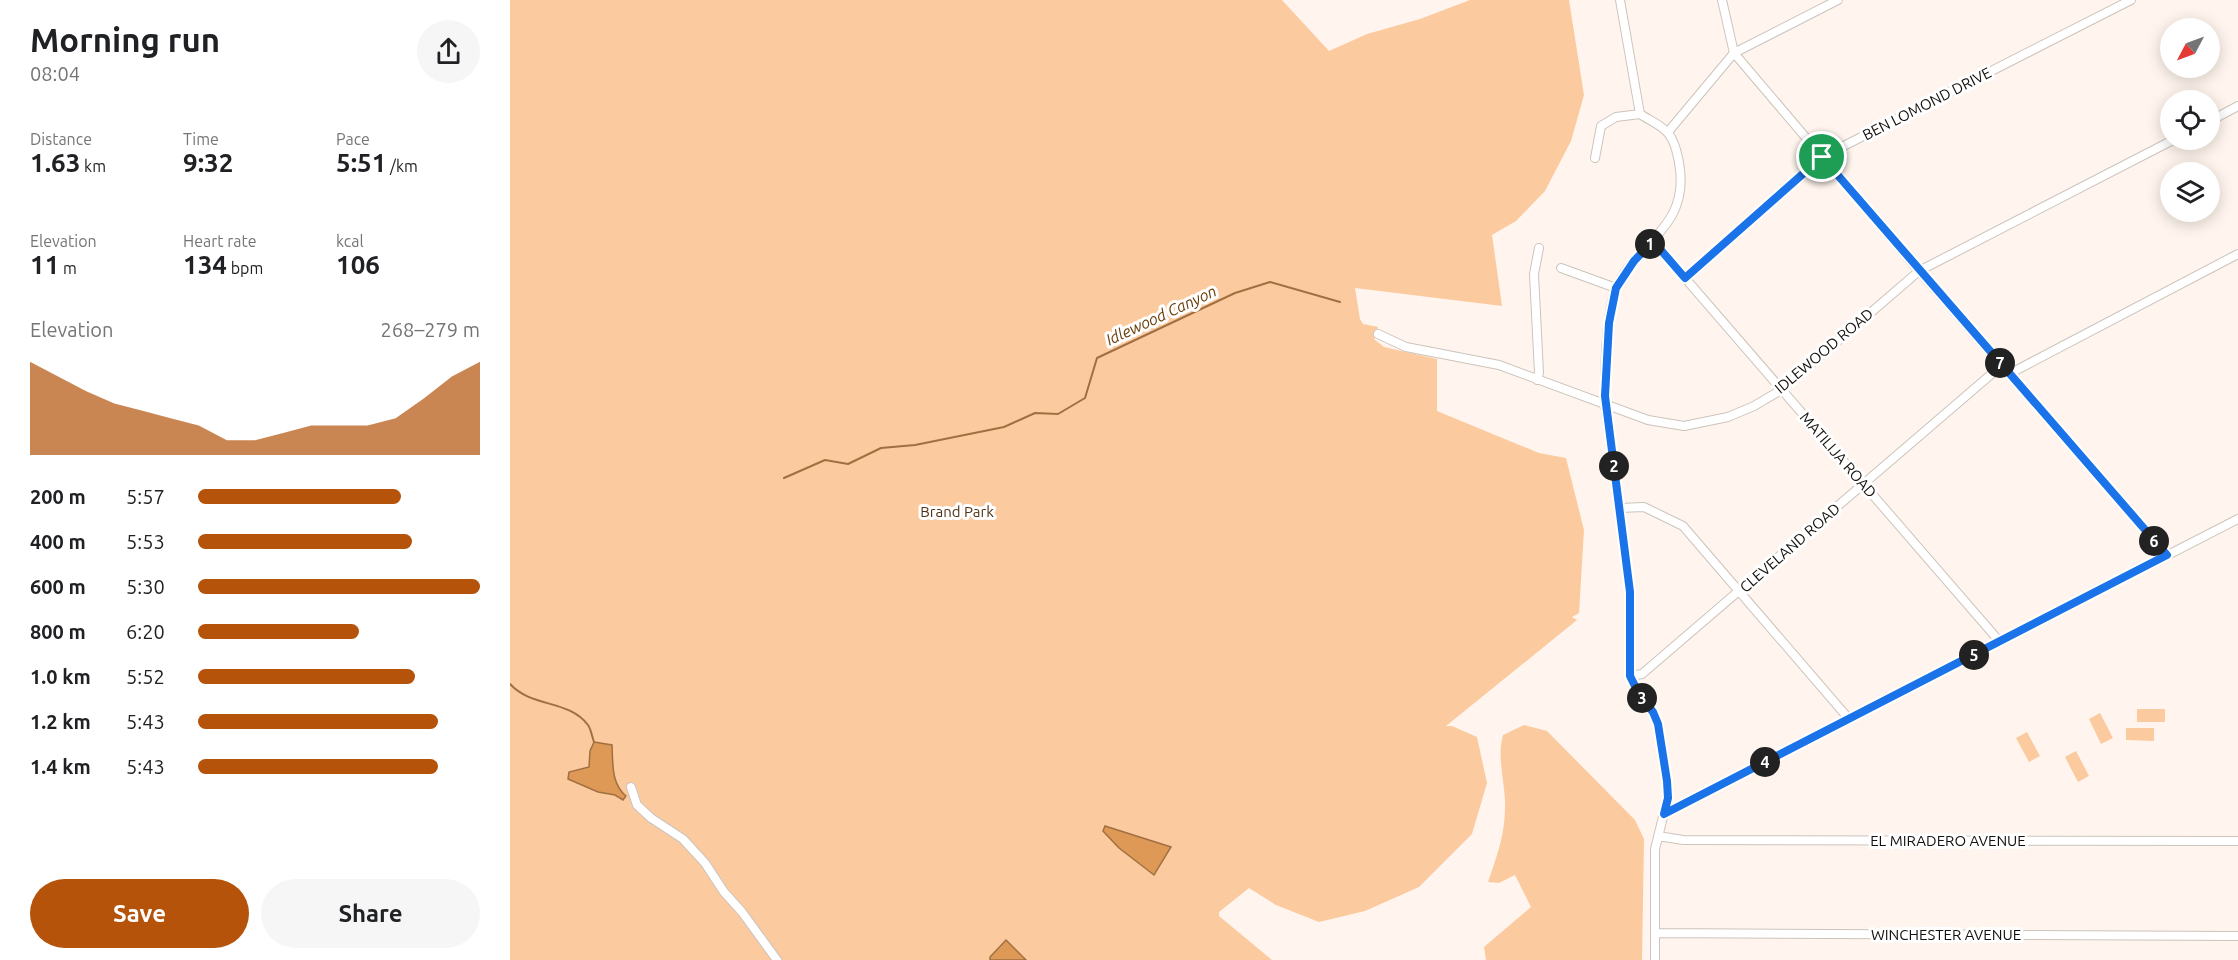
<!DOCTYPE html>
<html lang="en">
<head>
<meta charset="utf-8">
<style>
	:root { --surface:#fff; --page:#f6f6f6; --text:#202124; --muted:#757577; --accent:#b45309 }
	body { margin:0; font-family:Ubuntu,sans-serif; background:var(--page); color:var(--text); height:100vh; display:flex; flex-direction:column; font-size:22px; white-space:nowrap }
	* { box-sizing:border-box; margin:0 }
	p { font-size:20px; color:var(--muted) }
	.icon { flex:none; width:33px; height:33px; fill:none; stroke:currentColor; stroke-width:2; stroke-linecap:round; stroke-linejoin:round }
	.map { position:relative; flex:1; overflow:hidden }
	.panel { display:flex; flex-direction:column; background:var(--surface); width:510px }
	.panel>* { flex:none }
	.needle { width:39px; rotate:229deg }
	.controls { position:absolute; left:1650px; top:18px; display:grid; gap:12px }
	.controls a { display:grid; place-items:center; width:60px; height:60px; border-radius:50%; background:var(--surface); box-shadow:0 3px 15px #0003; font-size:30px }
	.pin { position:absolute; display:grid; place-items:center; width:51px; height:51px; color:#fff; margin:-26px; border:3px solid #fff; border-radius:50%; box-shadow:0 2px 6px #0007 }
	.km { position:absolute; width:30px; height:30px; margin:-15px; border-radius:50%; background:#222; color:#fff; font-size:16px; line-height:30px; text-align:center }
	.round { display:grid; place-items:center; flex:none; width:63px; height:63px; border-radius:32px; background:var(--page) }
	.overview { display:flex; align-items:center; justify-content:space-between; height:102px; padding:0 30px }
	h1 { font-size:33px; font-weight:700; line-height:45px }
	.figures { display:grid; grid-template-columns:repeat(3,1fr); gap:9px; height:102px; padding:6px 30px }
	.figures div { display:grid; align-content:center }
	.figures b { font-size:26px; font-weight:700 }
	.figures small { font-size:16px; font-weight:400 }
	.figures p { font-size:16px }
	.chart { height:168px; padding:12px 30px }
	.chart p { display:flex; justify-content:space-between }
	.chart svg { width:100%; height:108px; margin-top:6px; fill:var(--accent); opacity:.7 }
	.action { display:flex; gap:12px; margin-top:auto; padding:12px 30px }
	.action a { flex:1; height:69px; border-radius:36px; background:var(--accent); color:#fff; font-size:24px; font-weight:700; line-height:69px; text-align:center }
	.action a+a { background:var(--page); color:var(--text) }
	ul { padding:0 30px; list-style:none; font-size:20px }
	li { display:grid; grid-template-columns:96px 72px 1fr; align-items:center; height:45px }
	li i { height:15px; border-radius:8px; background:var(--accent) }
	main { display:flex; flex:1; min-height:0 }
	.map>svg:first-child { display:block }
	.green { fill:#fcca9f }
	.water { fill:#de9957; stroke:#a17041; stroke-width:1.5 }
	.lines { fill:none; stroke-linecap:round; stroke-linejoin:round }
	.stream { stroke:#a17041; stroke-width:2 }
	.street-casing { stroke:#ccc4bc; stroke-width:10 }
	.street { stroke:#fff; stroke-width:8 }
	.route-casing { stroke:#fff; stroke-width:12 }
	.route { stroke:#1a73e8; stroke-width:8 }
	.labels { text-anchor:middle; stroke-width:6; stroke-linejoin:round; paint-order:stroke }
	.street-label { font-size:15px; fill:#13100d; stroke:#fff }
	.park-label { font-size:15px; fill:#503317; stroke:#fff }
	.water-label { font-size:16px; font-style:italic; fill:#6b3e09; stroke:#fff }
</style>
</head>
<body>
<main>
<section class="panel">
<div class="overview"><div><h1>Morning run</h1><p>08:04</p></div><a class="round"><svg class="icon" aria-label="share" viewBox="0 0 24 24"><path d="M12 15V3M7 8l5-5 5 5M5 13v7h14v-7"/></svg></a></div>
<div class="figures">
<div><p>Distance</p><b>1.63<small> km</small></b></div>
<div><p>Time</p><b>9:32</b></div>
<div><p>Pace</p><b>5:51<small> /km</small></b></div>
</div>
<div class="figures">
<div><p>Elevation</p><b>11<small> m</small></b></div>
<div><p>Heart rate</p><b>134<small> bpm</small></b></div>
<div><p>kcal</p><b>106</b></div>
</div>
<div class="chart"><p><span>Elevation</span>268–279 m</p>
<svg viewBox="0 0 160 44" preserveAspectRatio="none"><path d="M0 44V6L10 12L20 18L30 23L40 26L50 29L60 32L70 38L80 38L90 35L100 32L110 32L120 32L130 29L140 21L150 12L160 6V44z"/></svg>
</div>
<ul>
<li><b>200 m</b>5:57<i style="width:72%"></i></li>
<li><b>400 m</b>5:53<i style="width:76%"></i></li>
<li><b>600 m</b>5:30<i style="width:100%"></i></li>
<li><b>800 m</b>6:20<i style="width:57%"></i></li>
<li><b>1.0 km</b>5:52<i style="width:77%"></i></li>
<li><b>1.2 km</b>5:43<i style="width:85%"></i></li>
<li><b>1.4 km</b>5:43<i style="width:85%"></i></li>
</ul>
<div class="action"><a>Save</a><a>Share</a></div>
</section>
<div class="map">
<svg width="1728" height="960" viewBox="0 0 1728 960">
	<rect width="100%" height="100%" fill="#fff5ee"/>
	<path class="green" d="M 0,0 L 772,0 L 819,51 L 857,34 L 910,19 L 960,0 L 1059,0 L 1074,95 L 1061,141 L 1035,191 L 1006,221 L 982,235 L 992,306 L 845,288 L 850,319 L 853,324 L 868,327 L 864,339 L 874,347 L 927,359 L 927,411 L 1029,453 L 1056,458 L 1074,530 L 1069,613 L 1062,617 L 1067,620 L 936,726 L 942,726 L 967,737 L 977,783 L 962,834 L 909,887 L 855,911 L 809,922 L 766,905 L 739,888 L 709,912 L 709,916 L 762,960 L 0,960 Z
		M 1627,709 L 1655,709 L 1655,722 L 1627,722 Z
		M 1590,713 L 1603,738 L 1591,744 L 1579,719 Z
		M 1014,725 L 1037,731 L 1125,820 L 1134,839 L 1132,960 L 976,960 L 974,947 L 1021,907 L 1005,875 L 989,883 L 978,882 C 988,853 996,832 995,800 C 994,779 987,756 993,735 Z
		M 1616,728 L 1644,728 L 1644,741 L 1616,740 Z
		M 1517,732 L 1530,756 L 1519,762 L 1506,738 Z
		M 1566,751 L 1579,776 L 1568,782 L 1555,757 Z"/>
	<path class="water" d="M 84,742 L 102,745 C 103,763 101,784 116,796 L 113,800 L 105,795 L 88,792 L 58,779 L 59,772 L 79,767 L 80,751 Z
		M 595,826 L 661,847 L 644,875 L 609,848 L 593,831 Z
		M 496,940 L 516,960 L 480,960 L 480,957 Z"/>
	<g class="lines">
		<path class="stream" d="M 274,478 L 315,460 L 338,464 L 371,448 L 405,445 L 494,427 L 525,413 L 548,414 L 575,398 L 587,358 L 725,293 L 760,282 L 830,302
			M 0,684 C 22,708 58,699 78,725 C 81,729 82,737 84,742"/>
		<g class="street-casing">
			<path id="street" d="M 1110,0 L 1130,114 C 1139,120 1151,125 1157,132 C 1165,140 1169,159 1170,170 C 1177,228 1128,242 1107,286 C 1095,313 1095,374 1095,404 L 1120,592 L 1120,676 L 1124,687 L 1143,713 L 1148,724 L 1157,781 L 1158,797 L 1145,849 L 1145,960
				M 1212,0 L 1224,53 L 1404,265 L 1657,555
				M 1700,121 L 1728,106
				M 1158,132 L 1224,53 L 1328,0
				M 1085,158 L 1091,126 L 1106,117 L 1130,114
				M 1143,241 L 1490,642
				M 1051,268 L 1106,288
				M 1175,278 L 1312,157 L 1621,0
				M 868,334 L 896,347 L 989,365 L 1138,420 L 1174,426 L 1218,417 L 1244,406 L 1271,390 L 1409,271 L 1663,140
				M 1499,374 L 1728,254
				M 1027,380 L 1029,373 L 1024,274 L 1029,248
				M 1109,508 L 1134,507 L 1173,526 L 1339,719
				M 1120,676 L 1132,674 L 1492,365
				M 121,787 L 127,805 L 141,818 L 173,839 L 195,863 L 214,892 L 232,912 L 267,960
				M 1154,814 L 1728,519
				M 1148,836 L 1173,840 L 1728,841
				M 1145,933 L 1728,936"/>
		</g>
		<use href="#street" class="street"/>
	</g>
	<g class="lines">
		<g class="route-casing">
			<path id="route" d="M 1312,157 L 1657,555 L 1154,814 L 1158,798 L 1157,781 L 1148,724 L 1143,712 L 1129,694 L 1120,676 L 1120,592 L 1095,396 L 1099,323 L 1106,288 L 1124,261 L 1143,241 L 1175,278 Z"/>
		</g>
		<use href="#route" class="route"/>
	</g>
	<g class="labels">
		<g class="street-label">
			<text transform="translate(1417 104) rotate(-27)" y="5">BEN LOMOND DRIVE</text>
			<text transform="translate(1314 351) rotate(-40)" y="5">IDLEWOOD ROAD</text>
			<text transform="translate(1328 455) rotate(49)" y="5">MATILIJA ROAD</text>
			<text transform="translate(1280 548) rotate(-41)" y="5">CLEVELAND ROAD</text>
			<text x="1438" y="846">EL MIRADERO AVENUE</text>
			<text x="1436" y="940">WINCHESTER AVENUE</text>
		</g>
		<g class="park-label">
			<text x="447" y="517">Brand Park</text>
		</g>
		<g class="water-label">
			<text transform="translate(651 315) rotate(-25)" y="6">Idlewood Canyon</text>
		</g>
	</g>
</svg>
<div class="controls">
<a><svg class="needle" viewBox="-14 -14 28 28"><path d="M0-13l5 13h-10z" fill="#e53935"/><path d="M0 13l5-13h-10z" fill="#757577"/></svg></a>
<a><svg class="icon" aria-label="locate" viewBox="0 0 24 24"><circle cx="12" cy="12" r="6"/><path d="M12 2v4M12 18v4M2 12h4M18 12h4"/></svg></a>
<a><svg class="icon" aria-label="layers" viewBox="0 0 24 24"><path d="M12 4l9 5-9 5-9-5zM3 14l9 5 9-5"/></svg></a>
</div>
<div class="pin" style="left:1312px;top:157px;background:#1e9e55"><svg class="icon" aria-label="arrive" viewBox="0 0 24 24"><path d="M6 21V4h12l-3 4 3 4H6"/></svg></div>
<b class="km" style="left:1140px;top:244px">1</b>
<b class="km" style="left:1104px;top:466px">2</b>
<b class="km" style="left:1132px;top:698px">3</b>
<b class="km" style="left:1255px;top:762px">4</b>
<b class="km" style="left:1464px;top:655px">5</b>
<b class="km" style="left:1644px;top:541px">6</b>
<b class="km" style="left:1490px;top:363px">7</b>
</div>
</main>
</body>
</html>
